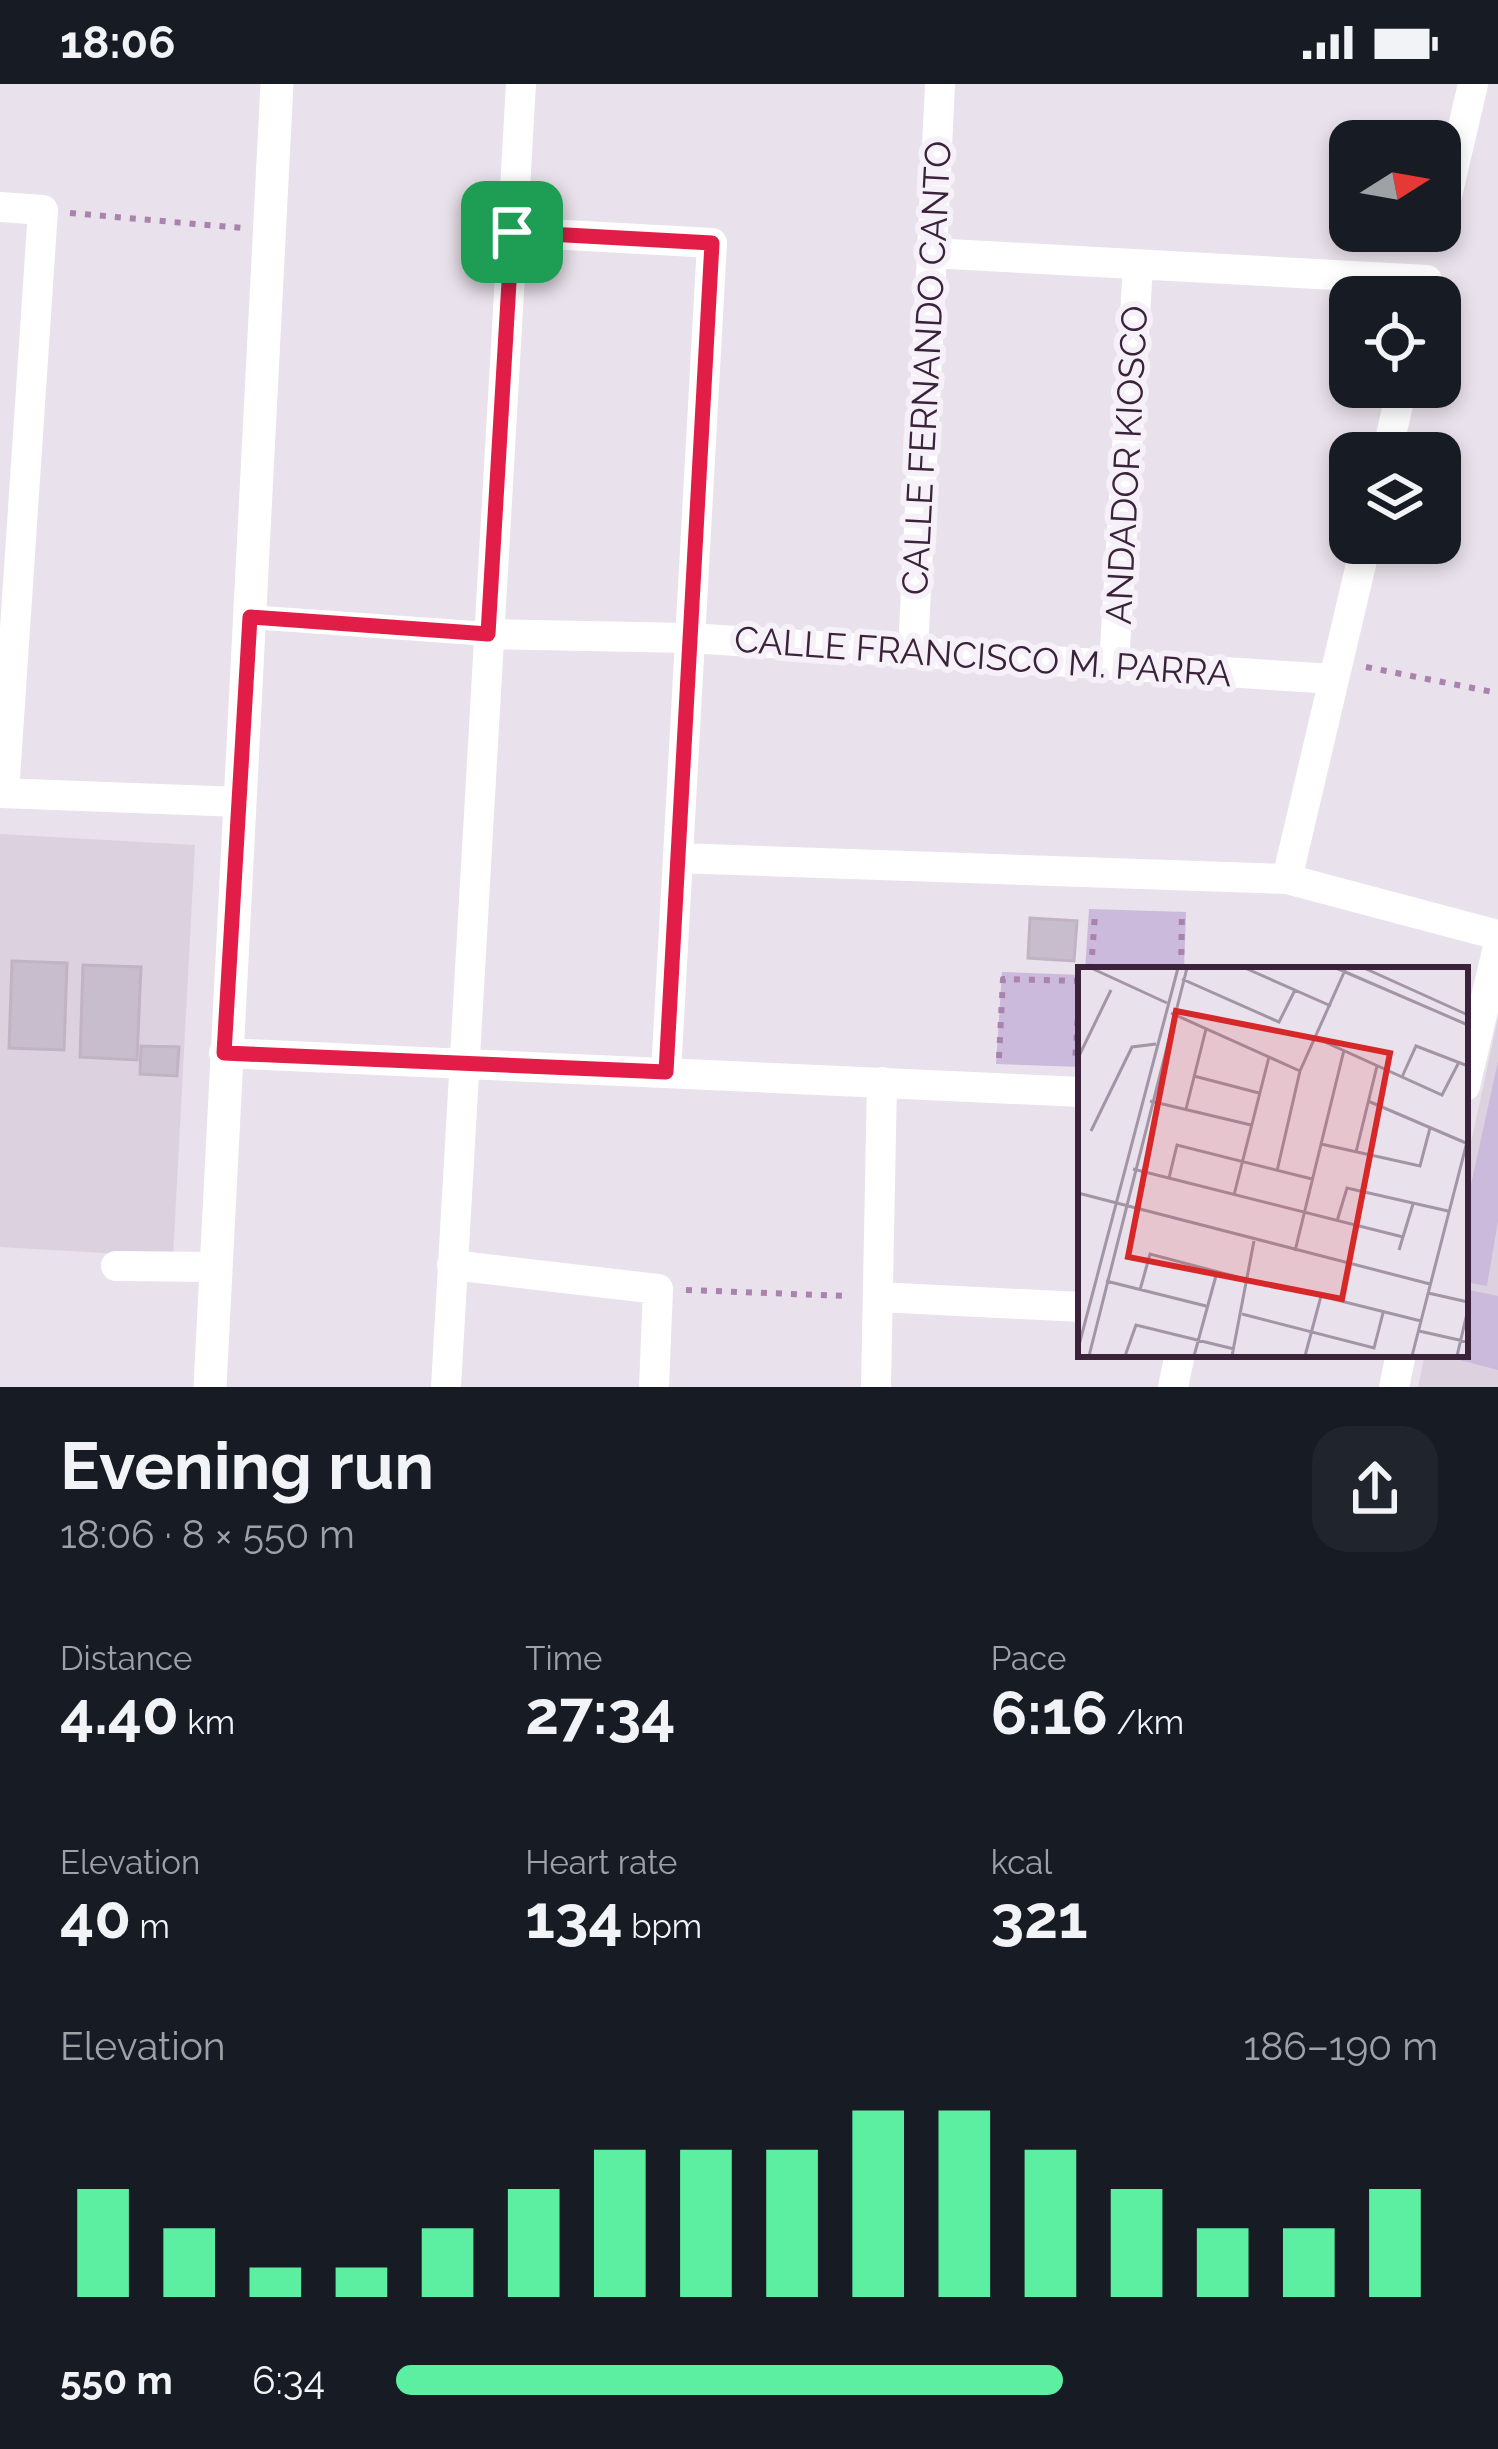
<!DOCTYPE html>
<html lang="en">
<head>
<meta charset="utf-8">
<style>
	:root { --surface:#171b24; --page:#20242c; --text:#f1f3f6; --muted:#9ea1a6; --accent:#5ceea1 }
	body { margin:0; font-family:Raleway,sans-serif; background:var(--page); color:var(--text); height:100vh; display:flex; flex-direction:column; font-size:45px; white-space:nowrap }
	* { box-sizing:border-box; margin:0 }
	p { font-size:39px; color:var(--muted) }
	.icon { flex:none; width:66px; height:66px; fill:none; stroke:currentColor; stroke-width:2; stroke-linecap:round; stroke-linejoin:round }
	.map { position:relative; height:1303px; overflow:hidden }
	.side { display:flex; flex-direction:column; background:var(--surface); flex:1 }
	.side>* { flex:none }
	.needle { width:78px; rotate:79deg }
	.buttons { position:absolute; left:1329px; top:36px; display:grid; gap:24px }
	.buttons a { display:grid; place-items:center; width:132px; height:132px; border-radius:24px; background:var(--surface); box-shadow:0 6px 18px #0003; font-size:60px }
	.pin { position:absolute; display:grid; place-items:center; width:102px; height:102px; color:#fff; margin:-51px; border-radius:24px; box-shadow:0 6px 18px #0006 }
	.round { display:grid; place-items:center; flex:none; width:126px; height:126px; border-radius:36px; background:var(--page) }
	.head { display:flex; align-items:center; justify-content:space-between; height:204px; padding:0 60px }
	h1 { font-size:66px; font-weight:700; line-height:90px }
	.figures { display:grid; grid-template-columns:repeat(3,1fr); gap:18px; height:204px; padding:12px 60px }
	.figures div { display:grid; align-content:center }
	.figures b { font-size:60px; font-weight:700 }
	.figures small { font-size:33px; font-weight:400 }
	.figures p { font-size:33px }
	.chart { height:336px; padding:24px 60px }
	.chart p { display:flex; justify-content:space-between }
	.chart svg { width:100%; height:216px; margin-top:12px; stroke:var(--accent); stroke-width:6 }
	ul { padding:0 60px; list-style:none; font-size:39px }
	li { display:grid; grid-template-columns:192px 144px 1fr; align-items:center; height:90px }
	li i { height:30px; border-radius:15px; background:var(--accent) }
	.status { display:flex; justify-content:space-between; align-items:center; height:84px; padding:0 60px; background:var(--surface); direction:ltr }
	.status svg { height:33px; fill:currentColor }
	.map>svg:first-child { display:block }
	.built { fill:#dcd2df }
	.green { fill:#cbbadc }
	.building { fill:#c8bdcc; stroke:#c1b3c4; stroke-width:3 }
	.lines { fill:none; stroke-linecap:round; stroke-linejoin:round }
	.path { stroke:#aa82ae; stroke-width:6; stroke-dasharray:6 9; stroke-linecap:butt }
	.minor { stroke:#fff; stroke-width:30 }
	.tertiary { stroke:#fff; stroke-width:33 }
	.route-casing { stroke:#fff; stroke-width:24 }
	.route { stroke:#e11d48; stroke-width:15 }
	.labels { text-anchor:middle; stroke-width:12; stroke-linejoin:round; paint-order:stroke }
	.street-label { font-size:36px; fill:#3a223b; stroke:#f6f1f8 }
	.inset-road { fill:none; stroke:#a395a5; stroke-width:3 }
	.view { fill:#d62828; fill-opacity:0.15; stroke:#d62828; stroke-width:6 }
	.inset-edge { fill:none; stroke:#3a223b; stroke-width:6 }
</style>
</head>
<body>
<div class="status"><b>18:06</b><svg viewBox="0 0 49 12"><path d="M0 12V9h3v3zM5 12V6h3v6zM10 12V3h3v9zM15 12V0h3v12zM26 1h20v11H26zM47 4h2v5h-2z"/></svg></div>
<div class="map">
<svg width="1498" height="1303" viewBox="0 0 1498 1303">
	<rect width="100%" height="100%" fill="#e9e1eb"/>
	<path class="built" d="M 0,750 L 195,761 L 173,1173 L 0,1163 Z
		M 1498,934 L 1498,1303 L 1418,1303 L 1425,1270 L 1465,1270 L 1465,1086 Z"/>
	<path class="green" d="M 1089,825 L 1186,828 L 1184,886 L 1085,886 Z
		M 1002,888 L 1081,891 L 1081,983 L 996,980 Z
		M 1498,977 L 1498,1137 L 1487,1202 L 1465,1198 L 1465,1128 Z
		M 1465,1205 L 1498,1212 L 1498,1286 L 1452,1274 L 1465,1270 Z"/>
	<path class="building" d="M 1030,834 L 1077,837 L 1074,877 L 1028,874 Z
		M 12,877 L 67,879 L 64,966 L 9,964 Z
		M 83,881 L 141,883 L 137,976 L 80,973 Z
		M 141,962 L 179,963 L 177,992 L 140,990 Z"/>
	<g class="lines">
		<path class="path" d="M 70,129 L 242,144
			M 282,535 L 460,548
			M 1366,583 L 1498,609
			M 1091,886 L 1095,830
			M 1181,886 L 1182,829
			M 999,974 L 1003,895 L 1080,897 L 1075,979
			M 686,1206 L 847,1212"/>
		<path class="minor" d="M 0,123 L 43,126 L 4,709
			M 1440,142 L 1473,0
			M 512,148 L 712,159 L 666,989
			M 931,169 L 1427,196
			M 1387,369 L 1402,303
			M 487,550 L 690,554 L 1334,595
			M 913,569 L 940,0
			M 1114,581 L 1138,181
			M 0,709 L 241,718
			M 678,774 L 1287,795 L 1498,851
			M 1287,795 L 1366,459
			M 224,969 L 1081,1008
			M 1465,1002 L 1498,863
			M 452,1181 L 658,1205 L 654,1303
			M 116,1182 L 215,1183
			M 878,1213 L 1081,1223
			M 446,1303 L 521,0
			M 876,1303 L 882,998
			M 1173,1303 L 1180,1270
			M 1394,1303 L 1401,1270"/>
		<path class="tertiary" d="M 210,1303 L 277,0"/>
	</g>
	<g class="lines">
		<g class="route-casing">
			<path id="route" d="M 512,148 L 712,159 L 666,988 L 224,969 L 250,533 L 488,550 Z"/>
		</g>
		<use href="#route" class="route"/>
	</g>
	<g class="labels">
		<g class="street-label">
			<text transform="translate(926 284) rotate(-87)" y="13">CALLE FERNANDO CANTO</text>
			<text transform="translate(1126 381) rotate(-87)" y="13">ANDADOR KIOSCO</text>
			<text transform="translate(983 572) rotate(4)" y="13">CALLE FRANCISCO M. PARRA</text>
		</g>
	</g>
	<g transform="translate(1078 883)">
		<rect width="390" height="390" fill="#e9e1eb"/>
		<path class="inset-road" d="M 13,1 L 89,36M 167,1 L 253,39M 258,1 L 390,58M 286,1 L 390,48M 104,12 L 201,55 L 217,23M 93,46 L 222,104M 238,71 L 364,128 L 381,95M 0,91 L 33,23M 116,109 L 181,126M 324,110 L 338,79 L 390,99M 72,134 L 173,158M 290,134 L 388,176M 108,142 L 128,62M 13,164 L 54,80 L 78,77M 243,177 L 342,199 L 352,161M 278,185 L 299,99M 55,202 L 325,270M 199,204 L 222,104 L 268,1M 91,211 L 99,178 L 234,212M 0,226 L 352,317M 156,228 L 191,90M 259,254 L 269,221 L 370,244M 321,283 L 335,237M 217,284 L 266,83M 28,314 L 128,339M 62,323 L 72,287 L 167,312M 350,326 L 390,335M 164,347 L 296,381 L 305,346M 341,364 L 390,375M 0,382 L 100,1M 11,389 L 109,1M 47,389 L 58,358 L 156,382M 116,389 L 139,305M 154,389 L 176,274M 227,389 L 243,329 L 343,354M 334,389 L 390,171M 379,389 L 390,342"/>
		<path class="view" d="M 98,44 L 312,86 L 264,332 L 50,290 Z"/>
		<rect width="390" height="390" class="inset-edge"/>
	</g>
</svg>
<div class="buttons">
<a><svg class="needle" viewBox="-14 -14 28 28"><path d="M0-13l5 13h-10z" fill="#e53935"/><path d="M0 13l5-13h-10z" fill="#9ea1a6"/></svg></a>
<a><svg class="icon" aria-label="locate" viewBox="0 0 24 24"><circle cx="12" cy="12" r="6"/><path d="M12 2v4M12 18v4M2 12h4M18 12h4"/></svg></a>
<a><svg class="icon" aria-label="layers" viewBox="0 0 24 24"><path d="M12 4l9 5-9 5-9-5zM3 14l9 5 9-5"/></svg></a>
</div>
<div class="pin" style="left:512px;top:148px;background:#1e9e55"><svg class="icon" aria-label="arrive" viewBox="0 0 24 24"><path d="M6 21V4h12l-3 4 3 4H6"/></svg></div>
</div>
<section class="side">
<div class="head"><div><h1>Evening run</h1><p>18:06 · 8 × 550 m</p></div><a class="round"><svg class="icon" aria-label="share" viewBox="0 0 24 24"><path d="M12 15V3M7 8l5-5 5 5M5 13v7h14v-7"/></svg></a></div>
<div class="figures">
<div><p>Distance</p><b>4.40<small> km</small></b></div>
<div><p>Time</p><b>27:34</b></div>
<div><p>Pace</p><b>6:16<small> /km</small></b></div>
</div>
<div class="figures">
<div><p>Elevation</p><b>40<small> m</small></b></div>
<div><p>Heart rate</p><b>134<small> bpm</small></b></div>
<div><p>kcal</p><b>321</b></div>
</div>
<div class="chart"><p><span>Elevation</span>186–190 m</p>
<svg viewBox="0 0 160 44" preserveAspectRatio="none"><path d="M5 44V22M15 44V30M25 44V38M35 44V38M45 44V30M55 44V22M65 44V14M75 44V14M85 44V14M95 44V6M105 44V6M115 44V14M125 44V22M135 44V30M145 44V30M155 44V22"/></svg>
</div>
<ul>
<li><b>550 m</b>6:34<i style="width:64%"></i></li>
</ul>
</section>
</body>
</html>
